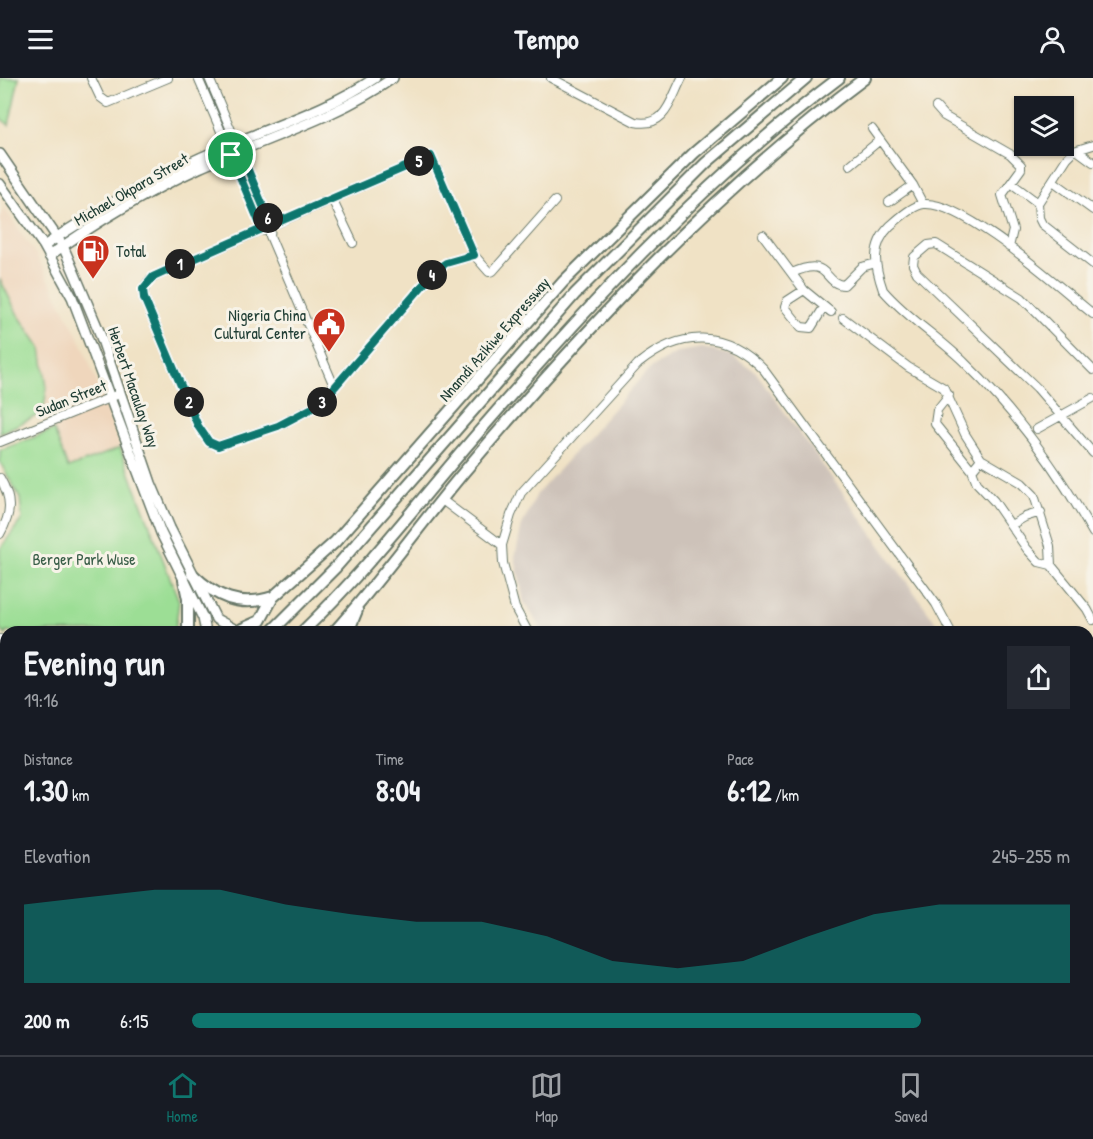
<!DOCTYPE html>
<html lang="en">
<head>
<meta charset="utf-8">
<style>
	:root { --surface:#171b24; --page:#242831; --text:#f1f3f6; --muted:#9ea1a6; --line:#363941; --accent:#0f766e }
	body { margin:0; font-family:"Patrick Hand",sans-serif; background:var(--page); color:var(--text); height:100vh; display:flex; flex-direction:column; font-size:22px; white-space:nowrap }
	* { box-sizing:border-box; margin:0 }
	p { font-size:20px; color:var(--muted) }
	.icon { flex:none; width:33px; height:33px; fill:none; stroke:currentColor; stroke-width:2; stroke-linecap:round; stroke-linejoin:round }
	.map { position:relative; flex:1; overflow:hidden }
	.side { position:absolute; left:0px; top:548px; width:1094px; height:430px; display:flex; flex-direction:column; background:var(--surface); border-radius:18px 18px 0 0; box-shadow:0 2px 4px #0004 }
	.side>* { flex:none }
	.controls { position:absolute; left:1014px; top:18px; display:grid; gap:12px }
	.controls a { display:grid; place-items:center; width:60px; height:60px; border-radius:0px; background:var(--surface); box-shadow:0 2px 4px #0004; font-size:30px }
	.pin { position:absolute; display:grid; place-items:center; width:51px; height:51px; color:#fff; margin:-26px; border:3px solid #fff; border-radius:50%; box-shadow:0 2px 6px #0007 }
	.km { position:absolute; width:30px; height:30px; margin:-15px; border-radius:50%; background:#222; color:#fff; font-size:16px; line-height:30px; text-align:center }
	.round { display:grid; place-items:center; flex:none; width:63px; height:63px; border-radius:0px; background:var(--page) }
	.head { display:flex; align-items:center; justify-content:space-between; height:102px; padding:0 24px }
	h1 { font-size:33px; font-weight:700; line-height:45px }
	.metrics { display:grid; grid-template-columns:repeat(3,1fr); gap:9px; height:102px; padding:6px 24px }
	.metrics div { display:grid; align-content:center }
	.metrics b { font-size:30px; font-weight:700 }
	.metrics small { font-size:16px; font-weight:400 }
	.metrics p { font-size:16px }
	.chart { height:168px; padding:12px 24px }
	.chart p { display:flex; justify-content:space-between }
	.chart svg { width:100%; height:108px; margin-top:6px; fill:var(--accent); opacity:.7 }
	ul { padding:0 24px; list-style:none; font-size:20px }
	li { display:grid; grid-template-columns:96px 72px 1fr; align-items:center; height:45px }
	li i { height:15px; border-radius:8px; background:var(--accent) }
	header { display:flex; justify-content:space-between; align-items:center; height:78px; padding:0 24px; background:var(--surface); font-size:27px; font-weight:700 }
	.tabs { display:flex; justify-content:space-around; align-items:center; height:84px; border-top:2px solid var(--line); background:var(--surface); font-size:16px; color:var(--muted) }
	.tabs a { display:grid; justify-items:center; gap:3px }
	.tabs .current { color:var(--accent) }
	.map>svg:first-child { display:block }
	.built { fill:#efd6bc }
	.industrial { fill:#cdc2b9 }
	.green { fill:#9cde95; stroke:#5e8e64; stroke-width:1.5 }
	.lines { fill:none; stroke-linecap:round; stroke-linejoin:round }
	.minor-casing { stroke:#687767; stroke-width:10 }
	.major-casing { stroke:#687767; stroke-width:12 }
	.highway-casing { stroke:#687767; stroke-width:14 }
	.minor { stroke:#fff; stroke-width:8 }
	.major { stroke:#fff; stroke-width:9 }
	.highway { stroke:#fff; stroke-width:10 }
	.route-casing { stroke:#fff; stroke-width:12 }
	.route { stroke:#0f766e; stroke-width:8 }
	.labels { text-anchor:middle; stroke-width:6; stroke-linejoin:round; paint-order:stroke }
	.street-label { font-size:16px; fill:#1f3d34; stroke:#f7f3e8 }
	.poi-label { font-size:16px; fill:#1f3d34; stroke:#f7f3e8; text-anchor:start }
	.park-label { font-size:16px; fill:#385d47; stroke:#f7f3e8 }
</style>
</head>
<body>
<header><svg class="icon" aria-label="menu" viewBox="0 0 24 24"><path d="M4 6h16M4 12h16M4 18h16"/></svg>Tempo<svg class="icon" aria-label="person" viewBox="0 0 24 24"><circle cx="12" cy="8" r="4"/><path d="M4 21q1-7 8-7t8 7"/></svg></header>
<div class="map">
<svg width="1093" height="977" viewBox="0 0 1093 977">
	<rect width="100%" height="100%" fill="#f7f3e8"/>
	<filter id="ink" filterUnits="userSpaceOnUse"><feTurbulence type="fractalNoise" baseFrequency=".0167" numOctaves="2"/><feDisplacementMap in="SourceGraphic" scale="12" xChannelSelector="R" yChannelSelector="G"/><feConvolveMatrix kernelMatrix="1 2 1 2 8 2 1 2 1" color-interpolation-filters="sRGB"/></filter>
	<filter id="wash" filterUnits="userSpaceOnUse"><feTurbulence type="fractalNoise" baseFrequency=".008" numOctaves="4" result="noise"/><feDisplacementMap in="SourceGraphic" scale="24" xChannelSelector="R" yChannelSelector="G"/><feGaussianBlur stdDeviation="1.35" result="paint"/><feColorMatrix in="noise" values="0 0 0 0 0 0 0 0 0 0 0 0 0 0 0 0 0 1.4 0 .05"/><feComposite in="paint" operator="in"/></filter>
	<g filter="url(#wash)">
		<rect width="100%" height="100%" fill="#f0e2c5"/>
		<path class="built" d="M 6,126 L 6,133 L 36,177 L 84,270 L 120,370 L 68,390 L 54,352 L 43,335 L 47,310 L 41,270 L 17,235 L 0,201 L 0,138 Z"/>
		<path class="industrial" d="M 702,270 L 730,277 L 755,293 L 942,553 L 543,553 L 524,524 L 515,479 L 522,447 L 537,416 L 649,291 L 678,274 Z"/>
		<path class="green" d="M 0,0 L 19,0 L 9,47 L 0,40 Z
			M 0,201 L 17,235 L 41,270 L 47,310 L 43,335 L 0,355 Z
			M 54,352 L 68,390 L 120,370 L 179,523 L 175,553 L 6,554 L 6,557 L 0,552 L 0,471 L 22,441 L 20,420 L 0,384 L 0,372 Z
			M 6,678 L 6,705 L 0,708 L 0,681 Z"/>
	</g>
	<g filter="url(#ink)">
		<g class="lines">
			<g class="minor-casing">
				<path id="minor" d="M 91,0 L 100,19 L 108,25 L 168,0
					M 198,0 L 264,153
					M 209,0 L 271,147 L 270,158 L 334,308
					M 551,0 L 635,44 C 666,50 670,23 682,0
					M 936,29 L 944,38 L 1010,76 L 1021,87 L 1021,91 L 1002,117 L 1013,152 L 1009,169
					M 872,51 L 913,107 L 923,126
					M 1093,67 L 1074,73 L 1067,80 L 1038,125 L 1039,140 L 1042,146 L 1093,186
					M 1078,73 L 1093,84
					M 850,87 L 880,62
					M 1053,103 L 1093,132
					M 1011,105 L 1038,125
					M 332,121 L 353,165
					M 889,124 L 913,107
					M 763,157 L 804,212 L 831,234
					M 474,177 L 446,185 L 436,192 L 320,326 L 278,348 L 217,368 L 209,364 L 198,348 L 144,220 C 142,205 151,200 164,194 L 431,78 L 474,177 L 489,194 L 493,193 L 555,123
					M 792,195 C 831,177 822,206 844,207 L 862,189 L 876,185
					M 804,212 L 787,223 L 785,229 L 801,249 L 811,250 L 824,229
					M 1093,236 C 1060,210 965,123 924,126 C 913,127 898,141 890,148 C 870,168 875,189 883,212 C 907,240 940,260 966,286 C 1017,335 1058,393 1093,455
					M 843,240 L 908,289 L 944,310 L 965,356 L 981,381 L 1022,405 L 1034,417 L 1050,468 L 1051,487
					M 1093,292 L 1022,220 L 936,166 L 928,167 L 914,179 L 913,187 L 917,195 L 1037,310 L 1093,375
					M 949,317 L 937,332 L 935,346 L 972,392
					M 1037,351 L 1093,320
					M 0,364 L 119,316
					M 981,381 L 972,392 L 977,405 L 994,423 L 1027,471 L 1039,484 L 1051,487 L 1087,531 L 1093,542
					M 0,400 C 12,421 12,435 0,456
					M 442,422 L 502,467
					M 1011,447 L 1025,439 L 1041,434
					M 528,554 L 515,530 L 503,485 L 502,467 L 511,437 L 521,415 L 638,286 C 681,251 725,251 764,292 L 936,526 L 951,554
					M 0,561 L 6,566
					M 0,607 L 6,611
					M 0,639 L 6,634
					M 1088,753 L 1093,741
					M 1088,763 L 1093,761
					M 0,865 L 6,867
					M 63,972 L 64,977
					M 143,972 L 144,977
					M 574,972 L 583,977
					M 591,972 L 592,977
					M 970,972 L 974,977
					M 50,977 L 54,972
					M 243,977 L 251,972
					M 533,977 L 538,972
					M 541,977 L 547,972
					M 795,977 L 806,972"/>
			</g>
			<g class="major-casing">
				<path id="major" d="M 0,76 L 63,168 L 99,253 L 151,405 L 170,450 L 216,541 L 234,551
					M 0,106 L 44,168 L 72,219 L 161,455 L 203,540 L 206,554
					M 44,168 C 101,129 161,96 225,69 C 276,47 329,31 375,0
					M 49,178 C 96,144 147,114 199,90 C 265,60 333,42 393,0
					M 431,972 L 434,977
					M 447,972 L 450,977"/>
			</g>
			<g class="highway-casing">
				<path id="highway" d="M 192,496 C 216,519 239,530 273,519
					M 184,502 L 188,521 L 188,554
					M 242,551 L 260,543 L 273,519 L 335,464 L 563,204 L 694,75 L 782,0
					M 224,554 L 248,552
					M 271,554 L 336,489 L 575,216 L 706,85 L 806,0
					M 302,554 C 362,497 412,432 465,370 C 578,238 699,105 839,0
					M 334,554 C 382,501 423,442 469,388 C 588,248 717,110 865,0
					M 348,554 L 357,532
					M 0,719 L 6,716
					M 0,735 L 6,732
					M 0,758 L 6,756
					M 0,776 L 6,773"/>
			</g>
			<use href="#minor" class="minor"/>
			<use href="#major" class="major"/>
			<use href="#highway" class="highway"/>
		</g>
	</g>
	<g class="lines" filter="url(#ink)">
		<g class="route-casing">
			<path id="route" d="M 240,73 L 271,147 L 431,78 L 474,177 L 446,185 L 436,192 L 320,326 L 278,348 L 218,368 L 209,364 L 198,348 L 144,220 L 143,211 L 153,199 L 164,194 L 262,151 L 231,77 Z"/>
		</g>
		<use href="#route" class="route"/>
	</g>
	<defs>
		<g id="fuel-pin" transform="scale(1.725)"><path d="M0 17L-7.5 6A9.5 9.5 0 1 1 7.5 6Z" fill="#c8321e" stroke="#f7f3e8"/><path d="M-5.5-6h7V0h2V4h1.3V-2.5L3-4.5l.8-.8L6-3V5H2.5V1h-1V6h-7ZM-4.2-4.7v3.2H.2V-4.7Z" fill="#fff"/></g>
		<g id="civic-pin" transform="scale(1.725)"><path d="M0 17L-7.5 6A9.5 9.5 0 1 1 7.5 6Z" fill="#c8321e" stroke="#f7f3e8"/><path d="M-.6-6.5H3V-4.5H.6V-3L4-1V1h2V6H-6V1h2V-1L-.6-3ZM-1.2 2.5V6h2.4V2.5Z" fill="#fff"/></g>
	</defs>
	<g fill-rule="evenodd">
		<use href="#fuel-pin" x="93" y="173"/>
		<use href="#civic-pin" x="329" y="246"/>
	</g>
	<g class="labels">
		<g class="street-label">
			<text transform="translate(131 111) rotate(-30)" y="6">Michael Okpara Street</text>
			<text transform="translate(494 261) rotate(-49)" y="6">Nnamdi Azikiwe Expressway</text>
			<text transform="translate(134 309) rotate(71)" y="6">Herbert Macaulay Way</text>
			<text transform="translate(71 320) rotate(-22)" y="6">Sudan Street</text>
		</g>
		<g class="poi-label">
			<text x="116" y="179">Total</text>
			<text x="306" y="243" text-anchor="end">Nigeria China<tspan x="306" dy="18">Cultural Center</tspan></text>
		</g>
		<g class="park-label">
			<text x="84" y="487">Berger Park Wuse</text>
		</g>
	</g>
</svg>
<div class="controls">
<a><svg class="icon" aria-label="layers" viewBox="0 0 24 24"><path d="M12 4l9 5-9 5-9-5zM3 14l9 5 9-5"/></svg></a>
</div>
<div class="pin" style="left:231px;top:77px;background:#1e9e55"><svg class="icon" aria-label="arrive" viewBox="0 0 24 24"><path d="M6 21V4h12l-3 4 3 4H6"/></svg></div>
<b class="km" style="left:180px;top:186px">1</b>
<b class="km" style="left:189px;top:324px">2</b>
<b class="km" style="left:322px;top:324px">3</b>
<b class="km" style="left:432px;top:197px">4</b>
<b class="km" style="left:419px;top:83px">5</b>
<b class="km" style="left:268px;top:140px">6</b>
<section class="side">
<div class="head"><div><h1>Evening run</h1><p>19:16</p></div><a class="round"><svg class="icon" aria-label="share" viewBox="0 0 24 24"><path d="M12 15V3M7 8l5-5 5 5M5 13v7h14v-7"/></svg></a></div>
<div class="metrics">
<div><p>Distance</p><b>1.30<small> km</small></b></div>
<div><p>Time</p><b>8:04</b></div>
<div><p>Pace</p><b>6:12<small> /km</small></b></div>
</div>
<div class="chart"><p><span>Elevation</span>245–255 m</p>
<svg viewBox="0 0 160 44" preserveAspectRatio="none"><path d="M0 44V12L10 9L20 6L30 6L40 12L50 16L60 19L70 19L80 25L90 35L100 38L110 35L120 25L130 16L140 12L150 12L160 12V44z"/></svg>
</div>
<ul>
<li><b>200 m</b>6:15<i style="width:83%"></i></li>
</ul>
</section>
</div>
<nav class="tabs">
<a class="current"><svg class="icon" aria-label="home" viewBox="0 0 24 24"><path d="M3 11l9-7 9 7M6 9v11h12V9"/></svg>Home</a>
<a><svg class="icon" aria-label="map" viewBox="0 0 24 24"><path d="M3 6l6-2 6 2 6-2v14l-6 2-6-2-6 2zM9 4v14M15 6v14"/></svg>Map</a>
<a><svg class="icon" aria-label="saved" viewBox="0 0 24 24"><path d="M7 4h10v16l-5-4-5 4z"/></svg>Saved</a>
</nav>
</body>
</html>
